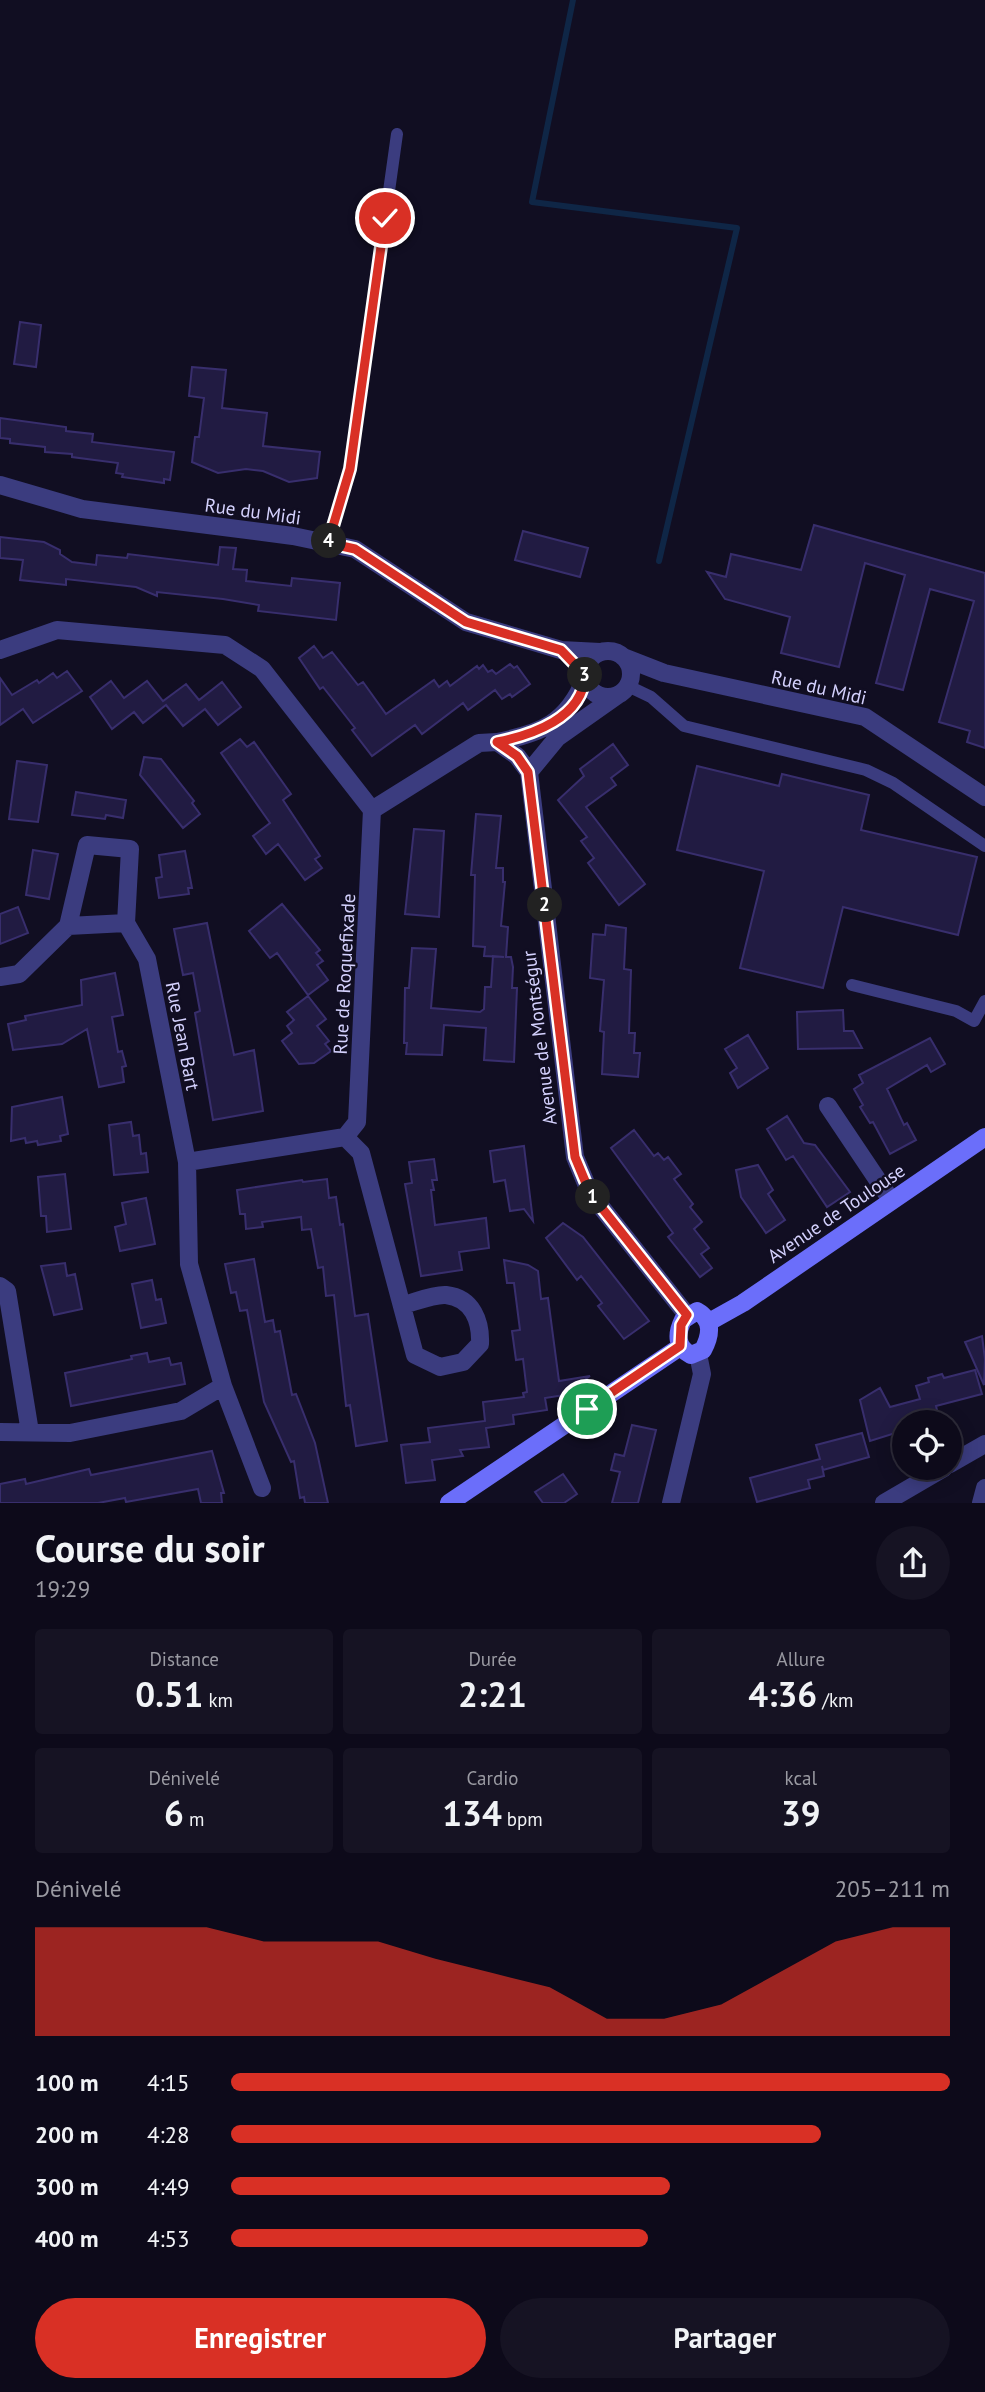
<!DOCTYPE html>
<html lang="fr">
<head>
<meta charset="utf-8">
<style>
	:root { --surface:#0d0a1a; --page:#161323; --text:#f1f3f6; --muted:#9a9aa2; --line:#2d2b39; --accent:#d93025 }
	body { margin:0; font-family:"PT Sans",sans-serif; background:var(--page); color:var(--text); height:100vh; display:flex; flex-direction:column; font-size:26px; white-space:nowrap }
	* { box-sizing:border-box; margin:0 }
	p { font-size:23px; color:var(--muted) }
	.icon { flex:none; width:38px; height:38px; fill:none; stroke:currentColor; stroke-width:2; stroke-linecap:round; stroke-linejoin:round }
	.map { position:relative; height:1503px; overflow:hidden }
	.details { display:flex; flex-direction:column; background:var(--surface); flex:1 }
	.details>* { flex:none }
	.fabs { position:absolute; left:892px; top:1410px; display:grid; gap:14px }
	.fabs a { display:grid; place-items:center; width:70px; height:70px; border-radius:50%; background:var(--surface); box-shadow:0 4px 18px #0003,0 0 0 2px var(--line); font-size:35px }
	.pin { position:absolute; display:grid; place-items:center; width:60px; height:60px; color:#fff; margin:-30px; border:4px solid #fff; border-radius:50%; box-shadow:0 2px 7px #0007 }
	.km { position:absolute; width:35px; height:35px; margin:-18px; border-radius:50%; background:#222; color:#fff; font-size:19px; line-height:35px; text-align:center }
	.round { display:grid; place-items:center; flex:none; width:74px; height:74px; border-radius:37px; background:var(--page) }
	.summary { display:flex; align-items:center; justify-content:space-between; height:119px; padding:0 35px }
	h1 { font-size:38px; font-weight:700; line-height:52px }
	.figures { display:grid; grid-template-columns:repeat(3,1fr); gap:10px; height:119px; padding:7px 35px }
	.figures div { display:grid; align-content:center; border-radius:7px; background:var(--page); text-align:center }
	.figures b { font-size:35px; font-weight:700 }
	.figures small { font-size:19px; font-weight:400 }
	.figures p { font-size:19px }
	.chart { height:196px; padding:14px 35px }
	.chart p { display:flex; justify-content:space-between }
	.chart svg { width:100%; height:126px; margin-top:7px; fill:var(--accent); opacity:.7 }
	.primary-button { display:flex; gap:14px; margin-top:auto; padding:14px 35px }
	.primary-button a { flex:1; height:80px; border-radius:42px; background:var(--accent); color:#fff; font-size:28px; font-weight:700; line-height:80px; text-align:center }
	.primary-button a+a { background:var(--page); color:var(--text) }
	ul { padding:0 35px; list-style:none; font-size:23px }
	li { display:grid; grid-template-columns:112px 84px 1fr; align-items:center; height:52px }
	li i { height:18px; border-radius:9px; background:var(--accent) }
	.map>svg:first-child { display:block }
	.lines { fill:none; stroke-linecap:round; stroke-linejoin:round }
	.stream { stroke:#0f2646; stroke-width:6 }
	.building { fill:#211b42; stroke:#382e6d; stroke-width:2 }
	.lane { stroke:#3b3c7f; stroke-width:12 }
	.street { stroke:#3b3c7f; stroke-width:18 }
	.secondary { stroke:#6b6efa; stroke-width:18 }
	.route-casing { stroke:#fff; stroke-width:14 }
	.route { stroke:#d93025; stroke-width:9 }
	.labels { text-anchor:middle; stroke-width:5; stroke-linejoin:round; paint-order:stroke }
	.street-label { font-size:19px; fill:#d4d1fd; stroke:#110e22 }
</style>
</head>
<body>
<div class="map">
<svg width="985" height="1503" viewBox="0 0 985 1503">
	<rect width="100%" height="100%" fill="#110e22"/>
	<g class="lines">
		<path class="stream" d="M 573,0 L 532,202 L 737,228 L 659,561"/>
	</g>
	<path class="building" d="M 20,322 L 41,325 L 36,367 L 14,364 Z
		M 192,367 L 226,370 L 222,408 L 267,413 L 263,446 L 320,452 L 317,478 L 289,482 L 263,471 L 246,469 L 218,473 L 192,462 L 195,437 L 199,437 L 204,398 L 189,396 Z
		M 0,418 L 66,427 L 66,431 L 93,434 L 92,442 L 174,452 L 170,480 L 164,479 L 164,483 L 122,477 L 123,474 L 116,473 L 118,463 L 72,457 L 72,454 L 45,452 L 45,447 L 10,443 L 10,439 L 0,438 Z
		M 814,525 L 985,573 L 985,748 L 967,742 L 970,731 L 939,722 L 974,601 L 930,589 L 903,690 L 876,683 L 905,575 L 865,563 L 839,667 L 781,653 L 790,617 L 725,599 L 707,572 L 726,577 L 731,554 L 801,570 Z
		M 523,531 L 588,548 L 580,577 L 515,560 Z
		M 0,537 L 44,542 L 60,550 L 60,554 L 72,562 L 96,565 L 97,555 L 127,558 L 128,554 L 218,565 L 220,547 L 236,548 L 233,569 L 247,570 L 246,581 L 291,586 L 292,578 L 340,583 L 336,620 L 258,611 L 259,605 L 223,599 L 157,592 L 157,596 L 136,587 L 66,579 L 66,585 L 20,580 L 23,560 L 0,558 Z
		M 314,646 L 323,658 L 332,652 L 358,685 L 363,682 L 386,714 L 434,680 L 439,687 L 447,681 L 450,686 L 477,666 L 479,669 L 483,665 L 488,672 L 492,670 L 496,674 L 510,664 L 514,668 L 517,666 L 530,684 L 512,697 L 510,694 L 502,699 L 495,690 L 468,710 L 463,703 L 422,734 L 415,725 L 372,756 L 352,730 L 355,728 L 323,687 L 320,689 L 299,658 Z
		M 67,671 L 82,691 L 33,723 L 23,709 L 0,725 L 0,678 L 12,695 L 37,680 L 39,683 L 53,673 L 57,678 Z
		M 111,681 L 124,698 L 147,681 L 163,701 L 186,684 L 199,700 L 222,682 L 241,707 L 218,725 L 205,709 L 183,726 L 166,705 L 143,723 L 134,712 L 112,729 L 90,697 Z
		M 240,739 L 247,747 L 254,742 L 291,794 L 283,800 L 320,856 L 315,859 L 322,868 L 305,880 L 278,844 L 266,854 L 253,836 L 270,823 L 221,753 Z
		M 613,744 L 628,765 L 611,778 L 616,785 L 586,807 L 645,884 L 619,905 L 588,863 L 594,858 L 581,841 L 587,837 L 558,800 L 584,776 L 580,769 Z
		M 144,757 L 161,759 L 194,801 L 192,803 L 200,814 L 183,828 L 140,775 Z
		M 17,761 L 47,765 L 38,822 L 9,819 Z
		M 697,766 L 779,786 L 782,774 L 869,795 L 861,830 L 977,857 L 958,935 L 843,907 L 823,988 L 740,968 L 764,871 L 677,850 Z
		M 76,792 L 126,800 L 123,818 L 106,815 L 105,819 L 72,815 Z
		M 476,814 L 501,816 L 496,868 L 503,868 L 503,882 L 505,882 L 501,926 L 508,927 L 506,957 L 511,957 L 513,967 L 512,988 L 517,988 L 514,1062 L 484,1060 L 486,1028 L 444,1025 L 442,1055 L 406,1054 L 407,1043 L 404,1043 L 405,988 L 409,988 L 412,948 L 436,949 L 431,1008 L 480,1012 L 484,1009 L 485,987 L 491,987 L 493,956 L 504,957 L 484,956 L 485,947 L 473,946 L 475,875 L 471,875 Z
		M 414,829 L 444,831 L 439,917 L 405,914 Z
		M 33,850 L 58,854 L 49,899 L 26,895 Z
		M 185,851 L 192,888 L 188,888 L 189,894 L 159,898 L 156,878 L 162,877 L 159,855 Z
		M 282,904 L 320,950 L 316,953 L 323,961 L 317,965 L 328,980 L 308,995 L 277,953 L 270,958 L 249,931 Z
		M 18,907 L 28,933 L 0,944 L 0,914 Z
		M 207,923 L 234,1055 L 254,1050 L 263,1111 L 213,1120 L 195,1013 L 200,1011 L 193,973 L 183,975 L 174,929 Z
		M 606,925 L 626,928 L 624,969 L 631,970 L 629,1033 L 635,1033 L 634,1053 L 640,1053 L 638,1077 L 602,1074 L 604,1032 L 600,1031 L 604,980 L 590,978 L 593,934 L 605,935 Z
		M 115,973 L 123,1015 L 112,1017 L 118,1052 L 122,1051 L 126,1066 L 122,1067 L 124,1082 L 99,1087 L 87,1029 L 62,1044 L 13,1050 L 8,1024 L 26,1020 L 25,1016 L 82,1005 L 81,980 Z
		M 308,996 L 326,1019 L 317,1026 L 329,1041 L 325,1044 L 331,1051 L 314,1063 L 299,1064 L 282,1041 L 292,1033 L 287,1026 L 294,1020 L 287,1012 Z
		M 843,1010 L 844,1031 L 853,1031 L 862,1048 L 798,1049 L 797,1012 Z
		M 748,1035 L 768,1068 L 738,1088 L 730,1073 L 737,1068 L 725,1049 Z
		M 930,1038 L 945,1064 L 931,1072 L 927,1065 L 887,1089 L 904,1125 L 907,1123 L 916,1140 L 890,1154 L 873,1122 L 870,1123 L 860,1107 L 863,1105 L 854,1089 L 863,1083 L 859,1075 Z
		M 62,1097 L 68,1134 L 60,1136 L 61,1141 L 38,1145 L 37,1141 L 26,1143 L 25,1138 L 11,1141 L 12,1107 Z
		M 787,1116 L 804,1143 L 815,1145 L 850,1192 L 827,1207 L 793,1156 L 786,1160 L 767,1129 Z
		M 131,1122 L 133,1136 L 139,1135 L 141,1154 L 146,1153 L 148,1172 L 114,1175 L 109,1125 Z
		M 634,1130 L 654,1156 L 658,1153 L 664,1160 L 668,1157 L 681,1174 L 674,1179 L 693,1204 L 690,1207 L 702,1222 L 694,1229 L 709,1248 L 701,1254 L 712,1268 L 700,1277 L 668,1237 L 673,1233 L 611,1148 Z
		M 524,1146 L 528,1180 L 533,1221 L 524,1209 L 510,1211 L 505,1180 L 494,1182 L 490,1151 Z
		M 434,1159 L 437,1180 L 432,1180 L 434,1190 L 431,1190 L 435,1225 L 486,1218 L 489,1248 L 459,1252 L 462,1270 L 421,1276 L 405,1184 L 412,1183 L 409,1162 Z
		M 758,1165 L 773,1190 L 768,1194 L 785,1220 L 766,1233 L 741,1197 L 736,1170 Z
		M 65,1174 L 71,1229 L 47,1232 L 46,1216 L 41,1216 L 38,1177 Z
		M 327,1179 L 329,1198 L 336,1197 L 340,1225 L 343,1224 L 355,1316 L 368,1314 L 387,1441 L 356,1446 L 350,1405 L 346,1406 L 334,1295 L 326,1296 L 323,1267 L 318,1268 L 311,1229 L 302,1230 L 301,1217 L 262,1222 L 263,1227 L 246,1229 L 245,1214 L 240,1214 L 237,1190 L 302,1180 L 303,1182 Z
		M 146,1198 L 155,1244 L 120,1251 L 115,1227 L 126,1224 L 122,1203 Z
		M 563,1223 L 583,1237 L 649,1321 L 624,1339 L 598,1306 L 602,1303 L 581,1276 L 577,1280 L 546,1238 Z
		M 254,1259 L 265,1322 L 273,1320 L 275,1332 L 280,1331 L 292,1395 L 296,1394 L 315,1443 L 328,1503 L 305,1503 L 304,1497 L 300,1498 L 294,1461 L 291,1462 L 264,1402 L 247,1310 L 240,1311 L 236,1292 L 231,1293 L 225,1264 Z
		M 504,1260 L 528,1265 L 538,1271 L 541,1299 L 548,1298 L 559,1381 L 590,1376 L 564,1395 L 545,1398 L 547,1410 L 513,1415 L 514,1424 L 486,1428 L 489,1447 L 460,1450 L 463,1456 L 432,1460 L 435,1480 L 406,1483 L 401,1445 L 430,1442 L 428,1428 L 485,1421 L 483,1402 L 524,1397 L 523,1393 L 527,1392 L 523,1359 L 516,1360 L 512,1331 L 520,1330 L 514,1283 L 507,1283 Z
		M 65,1263 L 67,1276 L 75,1274 L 82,1309 L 54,1315 L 41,1266 Z
		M 152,1280 L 156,1300 L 161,1299 L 166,1323 L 141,1328 L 132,1284 Z
		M 982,1336 L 985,1359 L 984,1385 L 965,1342 Z
		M 147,1353 L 149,1362 L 169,1358 L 171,1365 L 181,1363 L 185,1384 L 71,1406 L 65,1373 L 132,1359 L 131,1356 Z
		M 975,1370 L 982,1394 L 936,1406 L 940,1423 L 905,1423 L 905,1430 L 870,1441 L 860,1400 L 880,1388 L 890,1407 L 920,1399 L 916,1386 L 929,1382 L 928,1378 L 942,1374 L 944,1378 Z
		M 632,1425 L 656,1430 L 638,1503 L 612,1503 L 620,1472 L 611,1470 L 615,1454 L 624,1456 Z
		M 862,1433 L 869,1457 L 823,1470 L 822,1466 L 824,1476 L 808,1480 L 810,1488 L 757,1502 L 750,1478 L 820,1459 L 816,1445 Z
		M 212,1451 L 224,1493 L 221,1493 L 222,1503 L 201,1503 L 198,1489 L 126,1502 L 125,1498 L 98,1503 L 0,1503 L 0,1484 L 25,1479 L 26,1484 L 89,1469 L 91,1475 Z
		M 563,1474 L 577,1494 L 564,1503 L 543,1503 L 535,1492 Z"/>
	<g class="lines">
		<path class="lane" d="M 328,543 L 350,469 L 397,134
			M 628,686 L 651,697 L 684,726 L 866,770 L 893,783 L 985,846
			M 852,985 L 956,1011 L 974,1021 L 985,1001"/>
		<path class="street" d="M 0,485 L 82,509 L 293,536 L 355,549 L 466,622 L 561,650 L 600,652
			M 0,650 L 57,630 L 225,645 L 262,669 L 372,810 L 479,743 L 497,742 L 517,756 L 529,772 L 575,1157 L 590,1193 L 687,1315
			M585 674a23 23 0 1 1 46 0a23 23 0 1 1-46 0Z
			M 623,657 L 664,673 L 865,717 L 985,797
			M 497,742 C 542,733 567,723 585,679
			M 529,772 L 557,738 L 618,695
			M 68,926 L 87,845 L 130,849 L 126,923
			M 0,977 L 19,974 L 68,926 L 126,923 L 147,959 L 187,1162
			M 828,1106 L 891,1200
			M 345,1137 L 361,1153 L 415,1355 L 440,1367 L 463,1362 L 480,1344 C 481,1322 473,1298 446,1295 C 434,1294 415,1302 403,1305
			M 345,1137 L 357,1122 L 372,810
			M 0,1286 L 7,1291 L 30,1432
			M 223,1386 L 262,1488
			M 0,1432 L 70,1433 L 181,1411 L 223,1386 L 189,1264 L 187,1162 L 345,1137
			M 950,1464 L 985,1444
			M 671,1503 L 702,1374 L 698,1354
			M 884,1503 L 944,1468
			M 981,1503 L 985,1488"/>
		<path class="secondary" d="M 697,1311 C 713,1320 711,1335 703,1350 L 691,1355 C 676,1347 676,1334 683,1320 Z
			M 709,1322 L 743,1303 L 985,1137
			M 449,1503 L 680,1347"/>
	</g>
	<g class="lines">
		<g class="route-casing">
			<path id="route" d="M 385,218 L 350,469 L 328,543 L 355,549 L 466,622 L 561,650 L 585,675 C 583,718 532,735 497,742 L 517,756 L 528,772 L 575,1157 L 590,1193 L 687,1315 L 681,1325 L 680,1346 L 587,1409"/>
		</g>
		<use href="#route" class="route"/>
	</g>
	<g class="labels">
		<g class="street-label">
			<text transform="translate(253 511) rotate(8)" y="7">Rue du Midi</text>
			<text transform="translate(819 687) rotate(13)" y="7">Rue du Midi</text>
			<text transform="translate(344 974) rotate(-87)" y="7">Rue de Roquefixade</text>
			<text transform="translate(183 1036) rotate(79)" y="7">Rue Jean Bart</text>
			<text transform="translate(539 1038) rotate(-97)" y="7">Avenue de Montségur</text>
			<text transform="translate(836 1213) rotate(-34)" y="7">Avenue de Toulouse</text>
		</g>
	</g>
</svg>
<div class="fabs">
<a><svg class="icon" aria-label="locate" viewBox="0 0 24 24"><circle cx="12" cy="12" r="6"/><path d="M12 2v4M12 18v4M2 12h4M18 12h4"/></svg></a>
</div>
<div class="pin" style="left:587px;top:1409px;background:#1e9e55"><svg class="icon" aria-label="arrive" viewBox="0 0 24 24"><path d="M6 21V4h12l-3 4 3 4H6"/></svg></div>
<div class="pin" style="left:385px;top:218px;background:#d93025"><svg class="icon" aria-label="check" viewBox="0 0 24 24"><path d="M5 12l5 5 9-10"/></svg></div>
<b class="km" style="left:593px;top:1197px">1</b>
<b class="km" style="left:545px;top:905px">2</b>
<b class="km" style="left:585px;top:675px">3</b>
<b class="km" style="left:329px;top:541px">4</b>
</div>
<section class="details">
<div class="summary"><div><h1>Course du soir</h1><p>19:29</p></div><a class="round"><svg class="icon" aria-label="share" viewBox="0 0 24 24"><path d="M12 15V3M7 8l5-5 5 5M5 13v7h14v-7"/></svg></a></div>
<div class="figures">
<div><p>Distance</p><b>0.51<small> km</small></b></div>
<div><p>Durée</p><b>2:21</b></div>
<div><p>Allure</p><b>4:36<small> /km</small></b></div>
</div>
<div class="figures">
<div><p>Dénivelé</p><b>6<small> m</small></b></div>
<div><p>Cardio</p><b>134<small> bpm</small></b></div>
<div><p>kcal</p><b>39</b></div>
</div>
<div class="chart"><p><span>Dénivelé</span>205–211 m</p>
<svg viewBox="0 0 160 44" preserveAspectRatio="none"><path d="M0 44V6L10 6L20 6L30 6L40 11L50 11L60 11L70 17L80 22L90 27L100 38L110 38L120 33L130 22L140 11L150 6L160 6V44z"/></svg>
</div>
<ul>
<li><b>100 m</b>4:15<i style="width:100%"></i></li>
<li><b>200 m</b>4:28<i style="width:82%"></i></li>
<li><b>300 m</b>4:49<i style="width:61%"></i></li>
<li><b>400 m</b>4:53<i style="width:58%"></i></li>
</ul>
<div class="primary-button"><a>Enregistrer</a><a>Partager</a></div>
</section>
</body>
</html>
